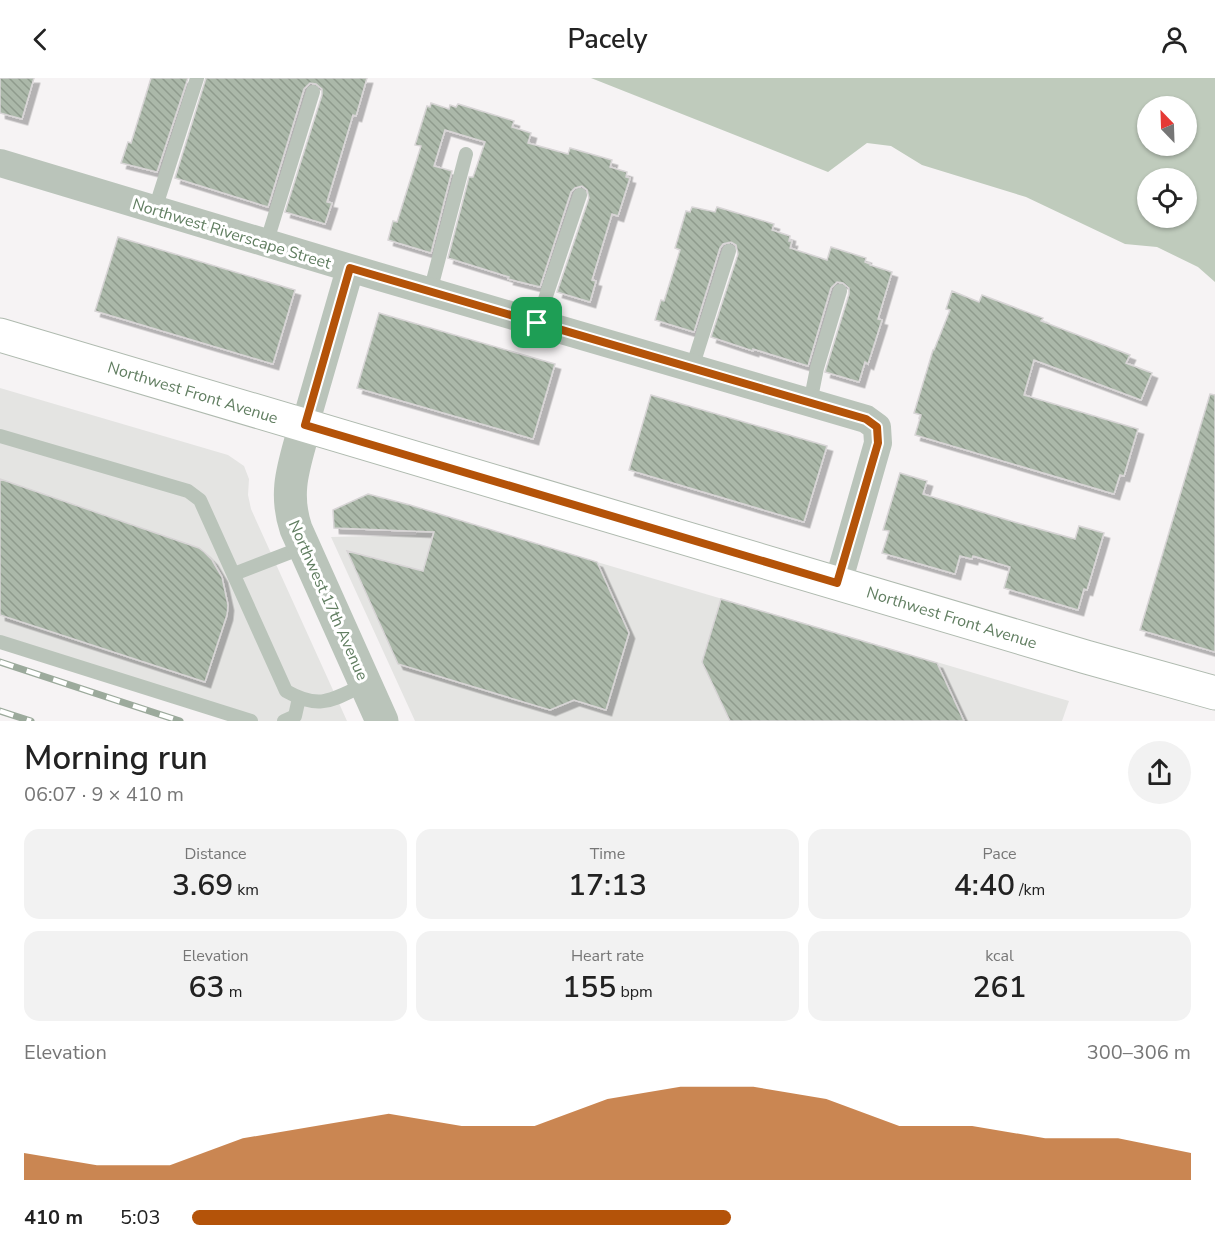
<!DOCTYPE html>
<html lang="en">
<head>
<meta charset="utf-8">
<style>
	:root { --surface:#fff; --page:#f2f2f2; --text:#222; --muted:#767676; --accent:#b45309 }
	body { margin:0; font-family:"Nunito Sans",sans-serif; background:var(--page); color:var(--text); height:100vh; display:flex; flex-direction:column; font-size:22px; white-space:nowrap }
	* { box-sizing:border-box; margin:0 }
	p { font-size:20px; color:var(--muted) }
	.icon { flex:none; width:33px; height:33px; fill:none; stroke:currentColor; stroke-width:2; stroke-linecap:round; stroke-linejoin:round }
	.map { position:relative; height:643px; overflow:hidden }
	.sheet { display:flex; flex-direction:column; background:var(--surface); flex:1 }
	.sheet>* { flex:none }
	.needle { width:39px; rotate:337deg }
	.controls { position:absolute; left:1137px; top:18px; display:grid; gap:12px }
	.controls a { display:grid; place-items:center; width:60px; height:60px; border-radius:50%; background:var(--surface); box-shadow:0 2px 4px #0004; font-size:30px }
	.pin { position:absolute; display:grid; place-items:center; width:51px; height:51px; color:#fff; margin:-26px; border-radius:12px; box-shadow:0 3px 9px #0006 }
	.round { display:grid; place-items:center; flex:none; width:63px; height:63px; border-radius:32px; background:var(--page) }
	.summary { display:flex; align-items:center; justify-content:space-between; height:102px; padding:0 24px }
	h1 { font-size:33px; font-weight:600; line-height:45px }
	.stats { display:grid; grid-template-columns:repeat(3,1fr); gap:9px; height:102px; padding:6px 24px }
	.stats div { display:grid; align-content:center; border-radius:15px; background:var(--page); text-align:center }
	.stats b { font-size:30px; font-weight:600 }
	.stats small { font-size:16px; font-weight:400 }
	.stats p { font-size:16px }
	.chart { height:168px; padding:12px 24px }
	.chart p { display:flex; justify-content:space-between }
	.chart svg { width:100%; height:108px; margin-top:6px; fill:var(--accent); opacity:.7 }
	ul { padding:0 24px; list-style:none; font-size:20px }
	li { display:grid; grid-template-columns:96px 72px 1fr; align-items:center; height:45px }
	li i { height:15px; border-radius:8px; background:var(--accent) }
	header { display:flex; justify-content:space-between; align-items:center; height:78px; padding:0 24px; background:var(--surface); font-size:27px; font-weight:600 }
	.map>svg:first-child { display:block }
	.built { fill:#e4e4e2 }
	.water { fill:#bfcbbc; fill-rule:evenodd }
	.building { fill:url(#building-back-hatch); stroke:#d8d5d6; stroke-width:1.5; filter:url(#shadow) }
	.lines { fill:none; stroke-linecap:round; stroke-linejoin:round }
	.secondary-casing { stroke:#afbaaf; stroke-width:35 }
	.service { stroke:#bac4ba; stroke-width:14 }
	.minor { stroke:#bac4ba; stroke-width:28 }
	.tertiary { stroke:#bac4ba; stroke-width:33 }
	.secondary { stroke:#fff; stroke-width:33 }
	.rail-casing { stroke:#9caa9c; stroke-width:7 }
	.rail { stroke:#fff; stroke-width:4.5; stroke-dasharray:14; stroke-linecap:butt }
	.route-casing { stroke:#fff; stroke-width:12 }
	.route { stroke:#b45309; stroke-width:8 }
	.labels { text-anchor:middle; stroke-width:6; stroke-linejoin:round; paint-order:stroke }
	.street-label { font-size:16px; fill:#617e61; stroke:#fff }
</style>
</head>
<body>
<header><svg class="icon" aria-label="back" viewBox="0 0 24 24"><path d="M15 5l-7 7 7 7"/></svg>Pacely<svg class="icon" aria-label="person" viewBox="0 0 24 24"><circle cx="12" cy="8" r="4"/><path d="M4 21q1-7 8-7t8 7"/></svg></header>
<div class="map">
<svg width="1215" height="643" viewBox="0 0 1215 643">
	<defs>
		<pattern id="building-back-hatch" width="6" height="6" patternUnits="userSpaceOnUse" patternTransform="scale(1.5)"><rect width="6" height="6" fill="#abb8a9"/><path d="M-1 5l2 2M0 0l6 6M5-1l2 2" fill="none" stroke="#8f9b8d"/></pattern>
		<filter id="shadow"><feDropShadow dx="5.5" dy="5.5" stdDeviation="0" flood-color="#0004"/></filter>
	</defs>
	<rect width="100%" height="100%" fill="#f6f3f4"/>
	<path class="built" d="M 0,310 L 228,377 L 244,388 L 249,401 L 248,417 L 251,431 L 347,643 L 237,643 L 0,566 Z
		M 424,433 L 1069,623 L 1062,643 L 415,643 L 331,459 L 416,457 Z"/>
	<path class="water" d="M 591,0 L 1215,0 L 1215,204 L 1198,189 L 1157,169 L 1125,166 L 1026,119 L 922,87 L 891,68 L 867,65 L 828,94 ZM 1148,28 L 1186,28 L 1186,68 L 1148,68 ZM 1148,100 L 1186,100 L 1186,140 L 1148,140 Z"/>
	<path class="building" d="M 0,0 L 34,0 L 22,41 L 0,35 Z
		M 151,0 L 188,0 L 157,94 L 121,85 L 128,64 L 131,65 Z
		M 206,0 L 367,0 L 356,38 L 353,37 L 327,124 L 332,125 L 325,146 L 285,134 L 322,17 L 322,11 L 316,6 L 310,5 L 304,11 L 268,129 L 175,100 Z
		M 431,25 L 449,31 L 450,27 L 456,29 L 458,26 L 514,43 L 512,49 L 531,55 L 528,65 L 568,76 L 570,70 L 612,82 L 610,89 L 627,94 L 626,99 L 630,100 L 618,138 L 612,136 L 592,202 L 596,203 L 590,224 L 557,214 L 589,120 L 587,112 L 582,108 L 575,110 L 571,114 L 540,209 L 508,201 L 509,199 L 448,180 L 469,99 L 473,99 L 485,64 L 445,52 L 434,88 L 452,93 L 431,175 L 388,162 L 393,143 L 397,144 L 408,109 L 421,68 L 415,67 L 427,28 L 430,29 Z
		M 692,129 L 715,134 L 717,129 L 774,146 L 772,152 L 790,158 L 789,163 L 792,163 L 790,170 L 827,182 L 831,169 L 866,180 L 865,184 L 870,186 L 870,187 L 892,194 L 878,241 L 882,242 L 868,286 L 865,284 L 859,304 L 825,294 L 849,216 L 849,210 L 843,205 L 837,204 L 831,210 L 808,288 L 753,271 L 753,273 L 711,259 L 738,176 L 736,167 L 731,164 L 723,166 L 720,170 L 694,254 L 655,242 L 661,222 L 664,223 L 680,172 L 675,170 L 686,133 L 690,134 Z
		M 118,159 L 295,212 L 273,286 L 95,233 Z
		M 952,213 L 979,224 L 982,217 L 1043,240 L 1041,243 L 1130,277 L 1126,285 L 1152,295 L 1141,322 L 1034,282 L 1024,317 L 1138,351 L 1124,398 L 1120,397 L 1114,416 L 915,357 L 921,337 L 914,335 L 933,272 L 934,272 L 950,232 L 946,231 Z
		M 379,235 L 555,286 L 533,361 L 357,310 Z
		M 1210,316 L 1215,317 L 1215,574 L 1140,552 Z
		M 651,317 L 827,368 L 804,444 L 629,392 Z
		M 900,395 L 927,403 L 923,416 L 1011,443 L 1075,461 L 1079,448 L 1104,455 L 1087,512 L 1084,511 L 1078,532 L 1004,510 L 1010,489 L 973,478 L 972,481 L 960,478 L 955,496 L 882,475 L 889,453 L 883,452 Z
		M 0,401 L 199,470 L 204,474 L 212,482 L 222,499 L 228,527 L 227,537 L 205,604 L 0,537 Z
		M 368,416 L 410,427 L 597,484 L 629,555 L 606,632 L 574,622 L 550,632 L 398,586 L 347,473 L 423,493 L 434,454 L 334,450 L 333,432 Z
		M 721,521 L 937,585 L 964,643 L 730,643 L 702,584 Z"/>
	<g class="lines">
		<g class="secondary-casing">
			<path id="secondary" d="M 0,257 L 1086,579 L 1215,615"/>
		</g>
		<path class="service" d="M 155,131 L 197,0
			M 266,166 L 313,14
			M 430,214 L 466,76
			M 537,245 L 580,117
			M 692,290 L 729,173
			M 810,325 L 817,290 L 840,213
			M 0,358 L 188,413 L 200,422 L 286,613 C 321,633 333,621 366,606
			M 234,496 L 304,469
			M 0,564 L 251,643
			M 284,643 L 295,638 L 299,620"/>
		<path class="minor" d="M 0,85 L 380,199 L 866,341 L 877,349 L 878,365 L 838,505
			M 305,347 L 350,191"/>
		<path class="tertiary" d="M 305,347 C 295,386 283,412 296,451 L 382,643"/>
		<use href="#secondary" class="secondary"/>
		<g class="rail-casing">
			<path id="rail" d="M 0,584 L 180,643
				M 0,633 L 31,643"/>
		</g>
		<use href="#rail" class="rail"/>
	</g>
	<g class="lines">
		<g class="route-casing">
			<path id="route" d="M 350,190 L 866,341 L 877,349 L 878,365 L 837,505 L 305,347 Z"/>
		</g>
		<use href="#route" class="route"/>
	</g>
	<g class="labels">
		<g class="street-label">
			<text transform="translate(232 155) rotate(17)" y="6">Northwest Riverscape Street</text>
			<text transform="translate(193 314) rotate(17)" y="6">Northwest Front Avenue</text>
			<text transform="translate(329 522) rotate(66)" y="6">Northwest 17th Avenue</text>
			<text transform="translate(952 539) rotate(17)" y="6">Northwest Front Avenue</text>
		</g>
	</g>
</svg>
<div class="controls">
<a><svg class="needle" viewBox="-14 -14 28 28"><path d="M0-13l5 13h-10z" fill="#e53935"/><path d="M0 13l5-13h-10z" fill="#767676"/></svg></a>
<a><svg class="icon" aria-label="locate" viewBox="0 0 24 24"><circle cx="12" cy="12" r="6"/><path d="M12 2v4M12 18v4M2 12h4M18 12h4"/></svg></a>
</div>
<div class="pin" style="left:537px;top:245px;background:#1e9e55"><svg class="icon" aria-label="arrive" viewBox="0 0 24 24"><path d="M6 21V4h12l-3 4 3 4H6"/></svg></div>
</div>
<section class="sheet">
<div class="summary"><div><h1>Morning run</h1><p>06:07 · 9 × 410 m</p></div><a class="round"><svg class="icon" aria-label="share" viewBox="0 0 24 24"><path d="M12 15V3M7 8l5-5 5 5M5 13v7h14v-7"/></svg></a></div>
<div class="stats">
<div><p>Distance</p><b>3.69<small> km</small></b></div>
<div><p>Time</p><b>17:13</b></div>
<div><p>Pace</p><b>4:40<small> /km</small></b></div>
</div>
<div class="stats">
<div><p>Elevation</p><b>63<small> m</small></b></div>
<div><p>Heart rate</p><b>155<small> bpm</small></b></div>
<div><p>kcal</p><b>261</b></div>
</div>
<div class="chart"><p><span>Elevation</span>300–306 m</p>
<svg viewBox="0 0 160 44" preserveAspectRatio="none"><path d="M0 44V33L10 38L20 38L30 27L40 22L50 17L60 22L70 22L80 11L90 6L100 6L110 11L120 22L130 22L140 27L150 27L160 33V44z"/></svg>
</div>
<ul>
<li><b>410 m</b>5:03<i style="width:54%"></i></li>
</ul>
</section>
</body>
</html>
